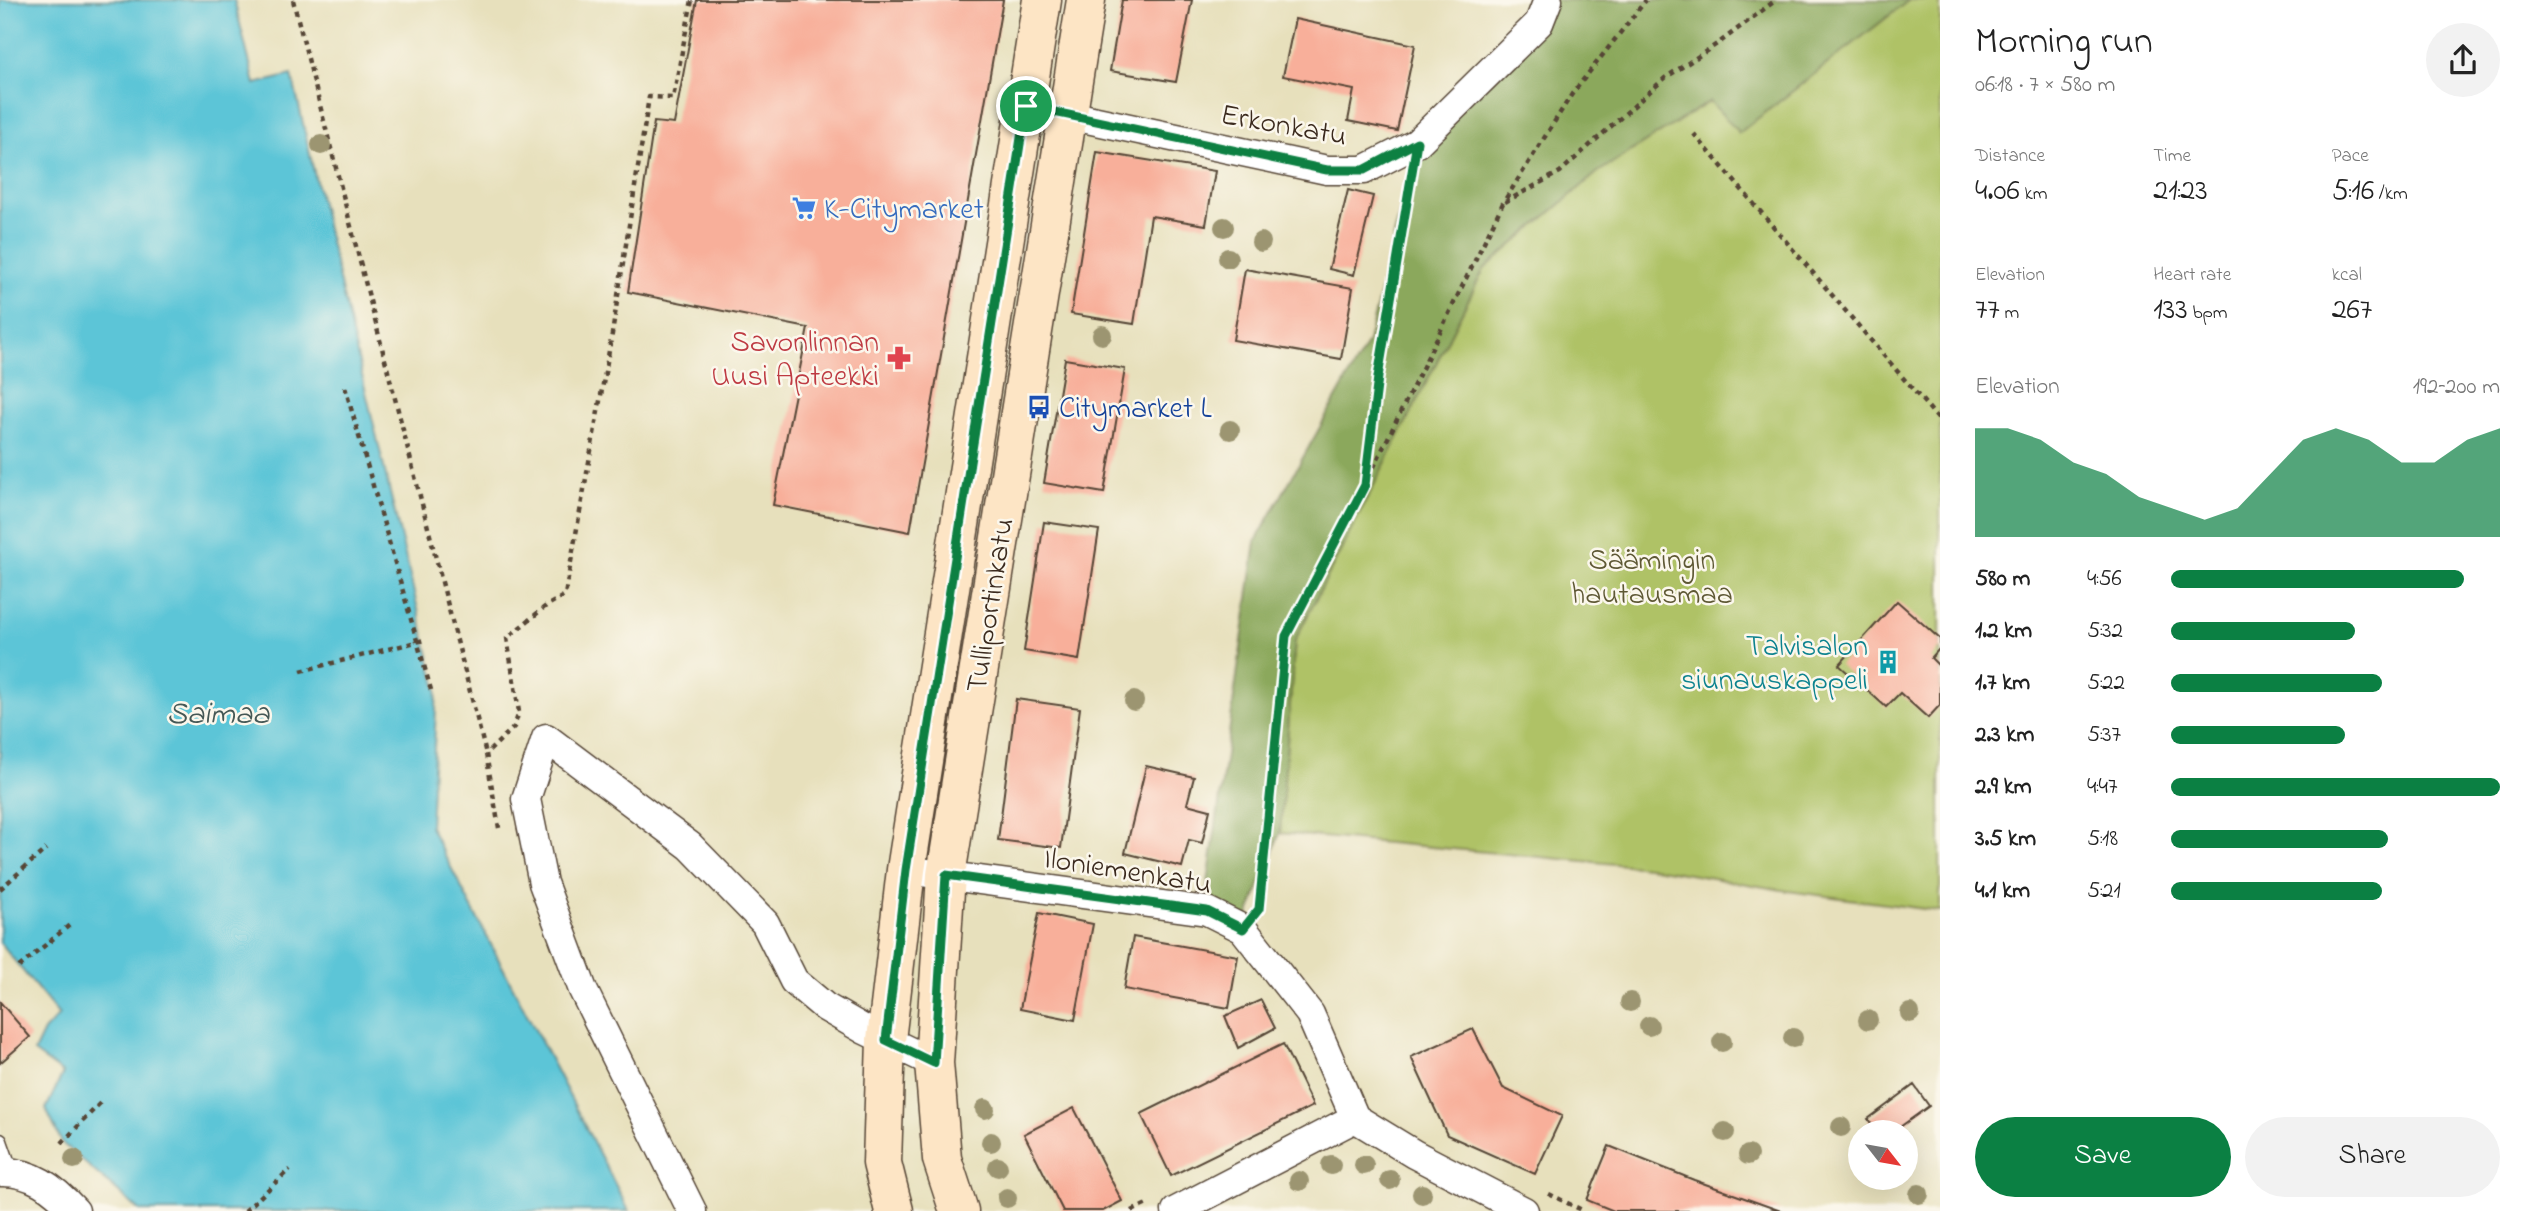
<!DOCTYPE html>
<html lang="en">
<head>
<meta charset="utf-8">
<style>
	:root { --surface:#fff; --page:#f2f2f2; --text:#222; --muted:#767676; --accent:#0b8043 }
	body { margin:0; font-family:"Indie Flower",sans-serif; background:var(--page); color:var(--text); height:100vh; display:flex; flex-direction:column; font-size:26px; white-space:nowrap }
	* { box-sizing:border-box; margin:0 }
	p { font-size:23px; color:var(--muted) }
	.icon { flex:none; width:38px; height:38px; fill:none; stroke:currentColor; stroke-width:2; stroke-linecap:round; stroke-linejoin:round }
	.map { position:relative; flex:1; overflow:hidden }
	.sheet { display:flex; flex-direction:column; background:var(--surface); width:595px }
	.sheet>* { flex:none }
	.needle { width:46px; rotate:121deg }
	.fabs { position:absolute; left:1848px; top:1120px; display:grid; gap:14px }
	.fabs a { display:grid; place-items:center; width:70px; height:70px; border-radius:50%; background:var(--surface); box-shadow:0 7px 28px #0002; font-size:35px }
	.pin { position:absolute; display:grid; place-items:center; width:60px; height:60px; color:#fff; margin:-30px; border:4px solid #fff; border-radius:50%; box-shadow:0 2px 7px #0007 }
	.round { display:grid; place-items:center; flex:none; width:74px; height:74px; border-radius:37px; background:var(--page) }
	.summary { display:flex; align-items:center; justify-content:space-between; height:119px; padding:0 35px }
	h1 { font-size:38px; font-weight:600; line-height:52px }
	.metrics { display:grid; grid-template-columns:repeat(3,1fr); gap:10px; height:119px; padding:7px 35px }
	.metrics div { display:grid; align-content:center }
	.metrics b { font-size:30px; font-weight:600 }
	.metrics small { font-size:19px; font-weight:400 }
	.metrics p { font-size:19px }
	.chart { height:196px; padding:14px 35px }
	.chart p { display:flex; justify-content:space-between }
	.chart svg { width:100%; height:126px; margin-top:7px; fill:var(--accent); opacity:.7 }
	.primary-button { display:flex; gap:14px; margin-top:auto; padding:14px 35px }
	.primary-button a { flex:1; height:80px; border-radius:42px; background:var(--accent); color:#fff; font-size:28px; font-weight:600; line-height:80px; text-align:center }
	.primary-button a+a { background:var(--page); color:var(--text) }
	ul { padding:0 35px; list-style:none; font-size:23px }
	li { display:grid; grid-template-columns:112px 84px 1fr; align-items:center; height:52px }
	li i { height:18px; border-radius:9px; background:var(--accent) }
	main { display:flex; flex:1; min-height:0 }
	.map>svg:first-child { display:block }
	.green { fill:#afc266; stroke:#757642; stroke-width:2 }
	.forest { fill:#8ba85b; stroke:#63693c; stroke-width:2 }
	.water { fill:#5cc5d7; stroke:#4c787a; stroke-width:2 }
	.building { fill:#f8af9a }
	.lines { fill:none; stroke-linecap:round; stroke-linejoin:round }
	.service-casing { stroke:#554536; stroke-width:17 }
	.minor-casing { stroke:#554536; stroke-width:31 }
	.secondary-casing { stroke:#554536; stroke-width:41 }
	.path { stroke:#554536; stroke-width:4.5; stroke-dasharray:5 5; stroke-linecap:butt }
	.service { stroke:#fff; stroke-width:14 }
	.minor { stroke:#fff; stroke-width:28 }
	.secondary { stroke:#fde5c5; stroke-width:38 }
	.tree { fill:#9c9571 }
	.route-casing { stroke:#fff; stroke-width:14 }
	.route { stroke:#0b8043; stroke-width:9 }
	.labels { text-anchor:middle; stroke-width:5; stroke-linejoin:round; paint-order:stroke }
	.street-label { font-size:30px; fill:#3b2a1e; stroke:#fbf7ec }
	.shop-label { font-size:30px; fill:#366cbe; stroke:#fbf7ec; text-anchor:start }
	.health-label { font-size:30px; fill:#be3a42; stroke:#fbf7ec; text-anchor:end }
	.transit-label { font-size:30px; fill:#164399; stroke:#fbf7ec; text-anchor:start }
	.park-label { font-size:30px; fill:#5e5834; stroke:#fbf7ec }
	.culture-label { font-size:30px; fill:#0d838f; stroke:#fbf7ec; text-anchor:end }
	.water-label { font-size:32px; font-style:italic; fill:#455856; stroke:#fbf7ec }
</style>
</head>
<body>
<main>
<div class="map">
<svg width="1940" height="1211" viewBox="0 0 1940 1211">
	<rect width="100%" height="100%" fill="#fbf7ec"/>
	<filter id="ink" filterUnits="userSpaceOnUse"><feTurbulence type="fractalNoise" baseFrequency=".0143" numOctaves="2"/><feDisplacementMap in="SourceGraphic" scale="14" xChannelSelector="R" yChannelSelector="G"/><feConvolveMatrix kernelMatrix="1 2 1 2 8 2 1 2 1" color-interpolation-filters="sRGB"/></filter>
	<filter id="wash" filterUnits="userSpaceOnUse"><feTurbulence type="fractalNoise" baseFrequency=".00686" numOctaves="4" result="noise"/><feDisplacementMap in="SourceGraphic" scale="28" xChannelSelector="R" yChannelSelector="G"/><feGaussianBlur stdDeviation="1.57" result="paint"/><feColorMatrix in="noise" values="0 0 0 0 0 0 0 0 0 0 0 0 0 0 0 0 0 1.4 0 .05"/><feComposite in="paint" operator="in"/></filter>
	<g filter="url(#wash)">
		<rect width="100%" height="100%" fill="#e7e0bc"/>
		<path class="green" d="M 1909,0 L 1940,0 L 1940,911 L 1788,891 L 1648,867 L 1280,833 L 1295,640 L 1484,269 L 1598,172 L 1711,101 L 1739,133 Z"/>
		<path class="forest" d="M 1548,0 L 1909,0 L 1739,133 L 1710,101 L 1598,172 L 1484,269 L 1295,640 L 1280,833 L 1243,929 L 1207,911 L 1207,889 L 1256,541 L 1368,342 L 1417,143 Z"/>
		<path class="water" d="M 0,0 L 234,0 L 255,84 L 292,75 L 325,221 L 437,689 L 430,827 L 629,1211 L 140,1211 L 62,1143 L 46,1109 L 63,1073 L 34,1052 L 44,1031 L 59,1015 L 0,943 Z"/>
		<g id="blocks">
			<path class="building" d="M 697,0 L 1003,0 L 910,532 L 773,505 L 808,328 L 628,292 L 654,122 L 674,124 Z
				M 1122,0 L 1192,0 L 1176,82 L 1110,71 Z
				M 1295,19 L 1415,45 L 1397,131 L 1348,121 L 1354,90 L 1283,76 Z
				M 1097,152 L 1215,171 L 1206,225 L 1151,216 L 1134,324 L 1071,314 Z
				M 1348,190 L 1373,196 L 1354,275 L 1329,269 Z
				M 1245,269 L 1353,288 L 1341,359 L 1233,340 Z
				M 1065,359 L 1125,369 L 1104,493 L 1044,483 Z
				M 1044,522 L 1099,530 L 1079,660 L 1024,651 Z
				M 1897,601 L 1940,639 L 1940,648 L 1931,658 L 1940,667 L 1940,705 L 1928,718 L 1900,693 L 1886,707 L 1839,665 Z
				M 1016,699 L 1080,708 L 1061,848 L 998,840 Z
				M 1146,766 L 1194,777 L 1187,804 L 1210,810 L 1202,843 L 1189,840 L 1182,867 L 1125,853 Z
				M 1039,913 L 1093,924 L 1075,1020 L 1020,1009 Z
				M 1133,937 L 1238,956 L 1229,1008 L 1124,989 Z
				M 1261,1000 L 1275,1028 L 1238,1048 L 1225,1016 Z
				M 0,1002 L 30,1037 L 0,1063 Z
				M 1473,1029 L 1503,1088 L 1562,1116 L 1535,1174 L 1447,1135 L 1411,1057 Z
				M 1283,1044 L 1313,1106 L 1171,1176 L 1141,1114 Z
				M 1914,1085 L 1929,1106 L 1893,1132 L 1877,1132 L 1868,1119 Z
				M 1074,1108 L 1122,1201 L 1103,1211 L 1063,1211 L 1024,1134 Z
				M 1609,1146 L 1694,1180 L 1781,1211 L 1614,1211 L 1587,1200 Z"/>
		</g>
	</g>
	<g filter="url(#ink)">
		<use href="#blocks" fill-opacity="0" stroke="#554536" stroke-width="2"/>
		<g class="lines">
			<g class="service-casing">
				<path id="service" d="M 0,1141 L 11,1172"/>
			</g>
			<g class="minor-casing">
				<path id="minor" d="M 1026,106 L 1327,170 L 1364,170 L 1417,143 L 1539,23 L 1548,0
					M 906,870 L 1207,911 L 1243,929 L 1310,1014 L 1355,1118
					M 0,1172 C 32,1171 54,1188 75,1211
					M 692,1211 L 583,990 L 543,883 L 526,799 L 546,738 L 690,846 L 765,923 L 794,981 L 825,1007 L 865,1030 L 934,1063
					M 1176,1211 L 1355,1118 L 1414,1154 L 1524,1211"/>
			</g>
			<g class="secondary-casing">
				<path id="secondary" d="M 894,1211 L 882,1163 L 886,1040 L 906,870 L 1042,0
					M 959,1211 L 942,1159 L 934,1063 L 946,875 L 1086,0"/>
			</g>
			<path class="path" d="M 293,0 L 486,754
				M 1694,134 L 1940,421
				M 1505,202 L 1560,172 L 1665,78 L 1720,42 L 1776,0
				M 345,387 L 431,690
				M 1366,481 L 1378,377 L 1411,178
				M 301,671 L 424,640
				M 499,828 L 486,754 L 514,727 L 519,712 L 507,638 L 546,606 L 565,595 L 612,334 L 649,97 L 673,98 L 692,0
				M 0,889 L 46,849
				M 1259,905 L 1286,636 L 1365,485 L 1503,203 L 1572,94 L 1646,0
				M 19,967 L 72,923
				M 62,1143 L 103,1100
				M 1549,1194 L 1584,1211
				M 245,1211 L 290,1169
				M 1132,1211 L 1147,1204"/>
			<use href="#service" class="service"/>
			<use href="#minor" class="minor"/>
			<use href="#secondary" class="secondary"/>
		</g>
		<g class="tree">
			<circle cx="321" cy="145" r="10"/>
			<circle cx="1224" cy="227" r="10"/>
			<circle cx="1261" cy="242" r="10"/>
			<circle cx="1228" cy="258" r="10"/>
			<circle cx="1102" cy="335" r="10"/>
			<circle cx="1230" cy="430" r="10"/>
			<circle cx="1134" cy="701" r="10"/>
			<circle cx="1630" cy="1002" r="10"/>
			<circle cx="1910" cy="1013" r="10"/>
			<circle cx="1868" cy="1020" r="10"/>
			<circle cx="1649" cy="1026" r="10"/>
			<circle cx="1793" cy="1038" r="10"/>
			<circle cx="1722" cy="1042" r="10"/>
			<circle cx="985" cy="1109" r="10"/>
			<circle cx="1841" cy="1127" r="10"/>
			<circle cx="1725" cy="1132" r="10"/>
			<circle cx="991" cy="1142" r="10"/>
			<circle cx="1748" cy="1155" r="10"/>
			<circle cx="74" cy="1159" r="10"/>
			<circle cx="1331" cy="1165" r="10"/>
			<circle cx="1364" cy="1165" r="10"/>
			<circle cx="998" cy="1167" r="10"/>
			<circle cx="1390" cy="1180" r="10"/>
			<circle cx="1299" cy="1181" r="10"/>
			<circle cx="1422" cy="1194" r="10"/>
			<circle cx="1919" cy="1194" r="10"/>
			<circle cx="1007" cy="1198" r="10"/>
		</g>
	</g>
	<g class="lines" filter="url(#ink)">
		<g class="route-casing">
			<path id="route" d="M 1026,106 L 1327,170 L 1364,170 L 1417,142 L 1378,377 L 1365,485 L 1286,636 L 1259,909 L 1243,929 L 1207,911 L 946,875 L 934,1063 L 886,1040 L 906,870 Z"/>
		</g>
		<use href="#route" class="route"/>
	</g>
	<defs>
		<g id="supermarket-bare" transform="scale(1.89)"><path d="M-6-5.5h2.5l.6 2H6L4.5 2H-2.5L-4.4-4H-6ZM-1.5 3.2a1.3 1.3 0 1 0 .1 0ZM3 3.2a1.3 1.3 0 1 0 .1 0Z" fill="#3f7fe0" stroke="#fbf7ec" stroke-width="2.5" paint-order="stroke"/></g>
		<g id="pharmacy-bare" transform="scale(1.89)"><path d="M-2-6h4v4h4v4h-4v4h-4v-4h-4v-4h4Z" fill="#e0444e" stroke="#fbf7ec" stroke-width="2.5" paint-order="stroke"/></g>
		<g id="bus-bare" transform="scale(1.89)"><path d="M-5-6H5V4H4V6H2V4H-2V6H-4V4H-5ZM-3.5-4V0h7V-4ZM-3.5 1.2v1.5H-2V1.2ZM2 1.2v1.5H3.5V1.2Z" fill="#1a4fb4" stroke="#fbf7ec" stroke-width="2.5" paint-order="stroke"/></g>
		<g id="building-bare" transform="scale(1.89)"><path d="M-4-6H4V6H1V3H-1V6H-4ZM-2.5-4.3h1.7v1.8h-1.7ZM.8-4.3h1.7v1.8H.8ZM-2.5-1h1.7V.8h-1.7ZM.8-1h1.7V.8H.8Z" fill="#0f9aa8" stroke="#fbf7ec" stroke-width="2.5" paint-order="stroke"/></g>
	</defs>
	<g fill-rule="evenodd">
		<use href="#supermarket-bare" x="804" y="208"/>
		<use href="#pharmacy-bare" x="899" y="358"/>
		<use href="#bus-bare" x="1039" y="407"/>
		<use href="#building-bare" x="1888" y="662"/>
	</g>
	<g class="labels">
		<g class="street-label">
			<text transform="translate(1284 124) rotate(10)" y="10">Erkonkatu</text>
			<text transform="translate(989 605) rotate(-81)" y="10">Tulliportinkatu</text>
			<text transform="translate(1128 870) rotate(9)" y="10">Iloniemenkatu</text>
		</g>
		<g class="shop-label">
			<text x="824" y="218">K-Citymarket</text>
		</g>
		<g class="health-label">
			<text x="879" y="351">Savonlinnan<tspan x="879" dy="34">Uusi Apteekki</tspan></text>
		</g>
		<g class="transit-label">
			<text x="1059" y="417">Citymarket L</text>
		</g>
		<g class="park-label">
			<text x="1652" y="569">Säämingin<tspan x="1652" dy="34">hautausmaa</tspan></text>
		</g>
		<g class="culture-label">
			<text x="1868" y="655">Talvisalon<tspan x="1868" dy="34">siunauskappeli</tspan></text>
		</g>
		<g class="water-label">
			<text x="218" y="723">Saimaa</text>
		</g>
	</g>
</svg>
<div class="fabs">
<a><svg class="needle" viewBox="-14 -14 28 28"><path d="M0-13l5 13h-10z" fill="#e53935"/><path d="M0 13l5-13h-10z" fill="#767676"/></svg></a>
</div>
<div class="pin" style="left:1026px;top:106px;background:#1e9e55"><svg class="icon" aria-label="arrive" viewBox="0 0 24 24"><path d="M6 21V4h12l-3 4 3 4H6"/></svg></div>
</div>
<section class="sheet">
<div class="summary"><div><h1>Morning run</h1><p>06:18 · 7 × 580 m</p></div><a class="round"><svg class="icon" aria-label="share" viewBox="0 0 24 24"><path d="M12 15V3M7 8l5-5 5 5M5 13v7h14v-7"/></svg></a></div>
<div class="metrics">
<div><p>Distance</p><b>4.06<small> km</small></b></div>
<div><p>Time</p><b>21:23</b></div>
<div><p>Pace</p><b>5:16<small> /km</small></b></div>
</div>
<div class="metrics">
<div><p>Elevation</p><b>77<small> m</small></b></div>
<div><p>Heart rate</p><b>133<small> bpm</small></b></div>
<div><p>kcal</p><b>267</b></div>
</div>
<div class="chart"><p><span>Elevation</span>192–200 m</p>
<svg viewBox="0 0 160 44" preserveAspectRatio="none"><path d="M0 44V6L10 6L20 10L30 18L40 22L50 30L60 34L70 38L80 34L90 22L100 10L110 6L120 10L130 18L140 18L150 10L160 6V44z"/></svg>
</div>
<ul>
<li><b>580 m</b>4:56<i style="width:89%"></i></li>
<li><b>1.2 km</b>5:32<i style="width:56%"></i></li>
<li><b>1.7 km</b>5:22<i style="width:64%"></i></li>
<li><b>2.3 km</b>5:37<i style="width:53%"></i></li>
<li><b>2.9 km</b>4:47<i style="width:100%"></i></li>
<li><b>3.5 km</b>5:18<i style="width:66%"></i></li>
<li><b>4.1 km</b>5:21<i style="width:64%"></i></li>
</ul>
<div class="primary-button"><a>Save</a><a>Share</a></div>
</section>
</main>
</body>
</html>
